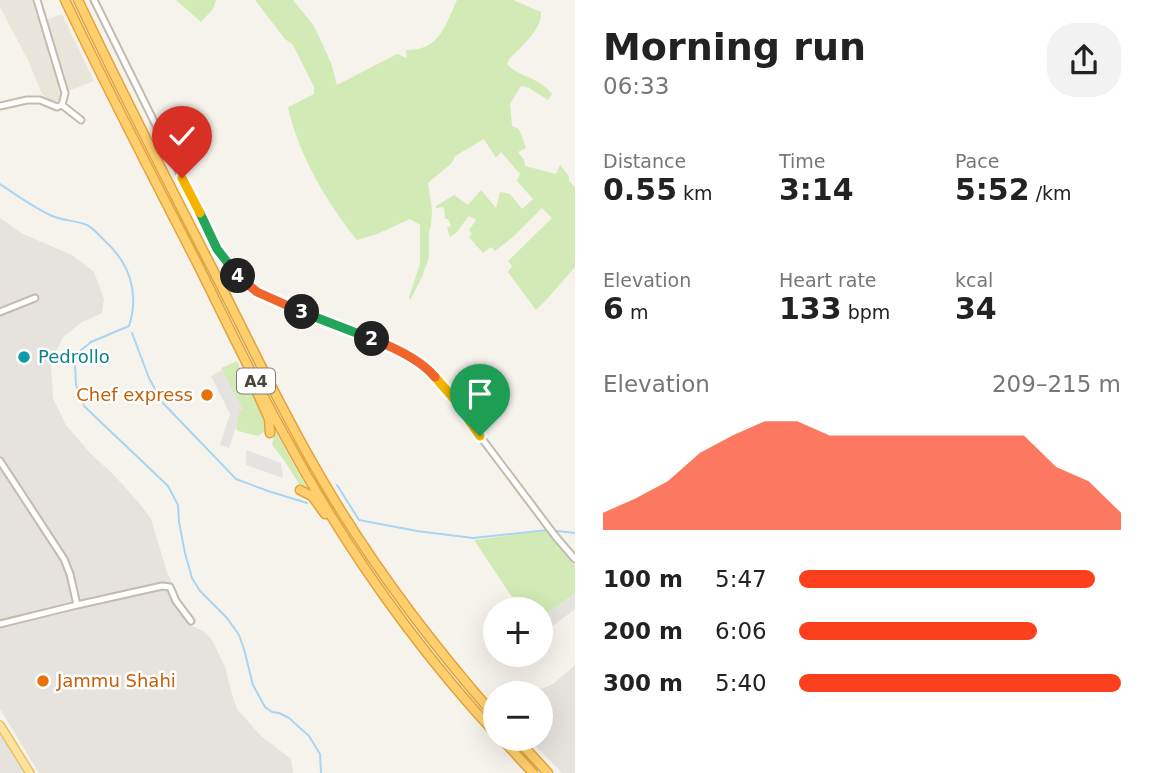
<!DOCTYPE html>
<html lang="en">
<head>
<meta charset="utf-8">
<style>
	:root { --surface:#fff; --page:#f2f2f2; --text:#222; --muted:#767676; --accent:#fc3f1d }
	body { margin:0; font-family:"DejaVu Sans",sans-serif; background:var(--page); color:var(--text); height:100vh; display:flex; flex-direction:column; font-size:26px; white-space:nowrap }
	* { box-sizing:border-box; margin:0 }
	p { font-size:23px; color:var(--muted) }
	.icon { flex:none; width:38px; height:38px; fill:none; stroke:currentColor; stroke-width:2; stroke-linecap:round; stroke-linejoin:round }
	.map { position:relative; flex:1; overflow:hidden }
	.side { display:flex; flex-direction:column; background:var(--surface); width:574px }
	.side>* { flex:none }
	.tools { position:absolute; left:483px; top:597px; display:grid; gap:14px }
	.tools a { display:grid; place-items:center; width:70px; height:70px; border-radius:50%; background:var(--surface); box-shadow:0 7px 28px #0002; font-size:35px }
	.pin { position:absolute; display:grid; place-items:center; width:60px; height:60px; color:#fff; margin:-72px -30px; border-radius:50% 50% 50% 0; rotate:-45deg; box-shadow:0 0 7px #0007 }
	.pin .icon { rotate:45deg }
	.km { position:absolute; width:35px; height:35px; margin:-18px; border-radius:50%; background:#222; color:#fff; font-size:19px; line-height:35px; text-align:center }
	.round { display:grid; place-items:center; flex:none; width:74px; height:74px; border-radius:28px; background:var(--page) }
	.summary { display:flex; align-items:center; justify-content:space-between; height:119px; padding:0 28px }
	h1 { font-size:38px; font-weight:800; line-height:52px }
	.stats { display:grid; grid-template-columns:repeat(3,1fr); gap:10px; height:119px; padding:7px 28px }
	.stats div { display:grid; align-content:center }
	.stats b { font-size:30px; font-weight:800 }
	.stats small { font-size:19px; font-weight:400 }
	.stats p { font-size:19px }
	.chart { height:196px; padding:14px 28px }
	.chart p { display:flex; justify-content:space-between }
	.chart svg { width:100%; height:126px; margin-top:7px; fill:var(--accent); opacity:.7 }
	ul { padding:0 28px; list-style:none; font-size:23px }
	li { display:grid; grid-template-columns:112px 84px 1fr; align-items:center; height:52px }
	li i { height:18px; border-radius:9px; background:var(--accent) }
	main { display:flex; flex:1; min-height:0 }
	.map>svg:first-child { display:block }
	.residential { fill:#eae5da }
	.industrial { fill:#e6e2dd }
	.green { fill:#d2eab5 }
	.parking { fill:#e5e3e0 }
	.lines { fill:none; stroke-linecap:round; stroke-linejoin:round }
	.stream { stroke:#a9d4f2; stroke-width:2 }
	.minor-casing { stroke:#c2bbae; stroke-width:9 }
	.major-casing { stroke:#e6c16a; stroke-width:10 }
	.highway-casing { stroke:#e0a43c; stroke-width:11 }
	.minor { stroke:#fff; stroke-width:5 }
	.major { stroke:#ffe39c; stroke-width:7 }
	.highway { stroke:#ffcf6e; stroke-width:8 }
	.split-1-casing { stroke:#fff; stroke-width:14 }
	.split-2-casing { stroke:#fff; stroke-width:14 }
	.split-3-casing { stroke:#fff; stroke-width:14 }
	.split-4-casing { stroke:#fff; stroke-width:14 }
	.split-5-casing { stroke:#fff; stroke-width:14 }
	.split-6-casing { stroke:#fff; stroke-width:14 }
	.split-1 { stroke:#f5b400; stroke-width:9 }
	.split-2 { stroke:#f0652b; stroke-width:9 }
	.split-3 { stroke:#22a559; stroke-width:9 }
	.split-4 { stroke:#f0652b; stroke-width:9 }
	.split-5 { stroke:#22a559; stroke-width:9 }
	.split-6 { stroke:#f5b400; stroke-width:9 }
	.culture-dot { fill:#0f9aa8; stroke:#fff; stroke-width:2.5 }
	.food-dot { fill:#e8710a; stroke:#fff; stroke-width:2.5 }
	.labels { text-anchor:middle; stroke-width:5; stroke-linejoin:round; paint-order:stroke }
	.shield { fill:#fff; stroke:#817c74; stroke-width:2 }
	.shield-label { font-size:16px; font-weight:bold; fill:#4b4439 }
	.culture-label { font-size:18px; fill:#0d838f; stroke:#fff; text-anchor:start }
	.food-label { font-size:18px; fill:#c56008; stroke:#fff; text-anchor:end }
</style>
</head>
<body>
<main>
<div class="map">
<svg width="575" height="773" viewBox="0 0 575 773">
	<rect width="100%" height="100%" fill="#f6f3ec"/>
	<path class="residential" d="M 0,0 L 32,0 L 63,92 L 61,100 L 53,102 L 42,94 L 28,60 L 0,7 Z
		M 62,14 L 94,81 L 68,91 L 46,20 Z"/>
	<path class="industrial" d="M 0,218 L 23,234 L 72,255 L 94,272 L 104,299 L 102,313 L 82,322 L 63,337 L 51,363 L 53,398 L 66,425 L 90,453 L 113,474 L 140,504 L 151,519 L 167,572 L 192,626 L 205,632 L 212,640 L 225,667 L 234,701 L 237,709 L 261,736 L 291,759 L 293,773 L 39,773 L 0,709 Z
		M 575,665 L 575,773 L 562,773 L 529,739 L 541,738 L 541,693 L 532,693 L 553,684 Z
		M 0,733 L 25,773 L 0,773 Z"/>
	<path class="green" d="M 176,0 L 216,0 L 213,9 L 201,22 Z
		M 255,0 L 293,0 L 314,26 L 331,63 L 337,85 L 397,54 L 407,58 L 406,50 C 439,51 445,26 457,0 L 513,0 L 541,12 C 542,30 521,47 509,59 L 507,64 C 521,79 538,76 552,94 L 548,100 L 529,88 L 521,86 L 510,104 L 512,126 L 519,129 L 526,148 L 518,152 L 524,160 L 525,166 L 556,174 L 560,165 L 569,176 L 569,181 L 575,187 L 575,267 L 548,298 L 536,310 L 508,272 L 512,266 L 508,261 L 552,218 L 542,208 L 514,236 L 495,251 L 491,247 L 483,253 L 469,237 L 472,234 L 469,230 L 476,220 L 469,216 L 456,233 L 450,237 L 447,228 L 451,226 L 448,219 L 445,219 L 444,207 L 436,208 L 436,206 L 454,195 L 468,205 L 481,190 L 496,208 L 500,192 L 510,194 L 522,209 L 533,199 L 517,181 L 520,174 L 501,152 L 496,158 L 484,139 L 455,156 L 452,163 L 428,183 L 432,210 L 431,225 L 429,232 L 429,257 L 422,277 L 410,300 L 409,297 L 420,264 L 420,225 L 410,219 L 377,234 L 357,240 C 327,203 298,154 288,107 L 314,94 L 314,87 L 293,45 L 285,39 Z
		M 237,361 L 267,422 L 265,431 L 258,436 L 238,431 L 236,428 L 239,411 L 242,409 L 221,368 Z
		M 275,431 L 307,488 L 306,489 L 299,484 L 284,460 L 272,445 Z
		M 549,530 L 575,566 L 575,593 L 541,619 L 541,609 L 520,609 L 474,540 Z"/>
	<path class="parking" d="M 222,370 L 242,409 L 239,411 L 239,417 L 229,448 L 220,445 L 230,414 L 211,376 Z
		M 246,450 L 281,463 L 283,478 L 246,465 Z
		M 575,593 L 575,609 L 541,635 L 541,619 Z"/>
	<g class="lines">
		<path class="stream" d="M 0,184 C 16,195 33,207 50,215 C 62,221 75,220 87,225 C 93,228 98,234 103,239 C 129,262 140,292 129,326 L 91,342 L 80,351 L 75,364 L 76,385 L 84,406 L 168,486 L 178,505 L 179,522 L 185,553 L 192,578 L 200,591 L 227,618 L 239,635 L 244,649 L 253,685 L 265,707 L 272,712 L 279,713 L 289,718 L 309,736 L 320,754 L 321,773
			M 132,333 L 149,378 L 162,402 L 236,479 L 268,491 L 307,503
			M 337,485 L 359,520 L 417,531 L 473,538 L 548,530
			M 557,531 L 575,533"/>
		<g class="minor-casing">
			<path id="minor" d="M 37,0 L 65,93 L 62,105
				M 94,0 L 217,249 L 228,265 L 241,280 L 257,292 L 322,321 L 385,344 L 429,370 L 455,400 L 480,436 L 556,537 L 575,559
				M 0,106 L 27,100 L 40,100 L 57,107 L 62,105 L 81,120
				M 0,312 L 35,298
				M 0,461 L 64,559 L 70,574 L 77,605 L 0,624
				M 77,605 L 162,586 L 170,587 L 176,601 L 191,621"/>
		</g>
		<g class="major-casing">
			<path id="major" d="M 0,725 L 30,773"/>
		</g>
		<g class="highway-casing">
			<path id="highway" d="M 65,0 C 107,89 153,177 198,265 C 227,323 255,383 287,440 C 344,545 414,645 495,733
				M 78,0 C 121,91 167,180 213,270 C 249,341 283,413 323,481 C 372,565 431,643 495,716
				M 256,390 L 269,419 L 270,433
				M 300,490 L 312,496 L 325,514
				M 501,738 L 533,773
				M 516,738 L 548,773"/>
		</g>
		<use href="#minor" class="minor"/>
		<use href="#major" class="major"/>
		<use href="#highway" class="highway"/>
	</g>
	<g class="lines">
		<g class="split-1-casing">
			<path id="split-1" d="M 435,377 L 455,400 L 480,436"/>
		</g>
		<g class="split-2-casing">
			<path id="split-2" d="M 372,339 C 393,347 420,359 435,377"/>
		</g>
		<g class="split-3-casing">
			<path id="split-3" d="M 302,312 L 372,339"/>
		</g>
		<g class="split-4-casing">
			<path id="split-4" d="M 238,276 L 257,292 L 302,312"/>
		</g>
		<g class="split-5-casing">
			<path id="split-5" d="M 200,213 L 217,249 L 238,276"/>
		</g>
		<g class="split-6-casing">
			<path id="split-6" d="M 182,178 L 200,213"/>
		</g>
		<use href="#split-1" class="split-1"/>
		<use href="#split-2" class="split-2"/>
		<use href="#split-3" class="split-3"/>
		<use href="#split-4" class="split-4"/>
		<use href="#split-5" class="split-5"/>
		<use href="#split-6" class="split-6"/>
	</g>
	<circle class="culture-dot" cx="24" cy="357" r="7"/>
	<g class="food-dot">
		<circle cx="207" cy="395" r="7"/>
		<circle cx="43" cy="681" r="7"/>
	</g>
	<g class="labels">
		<rect class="shield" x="237" y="368.5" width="38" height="25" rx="5"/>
		<g class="shield-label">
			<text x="256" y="387">A4</text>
		</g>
		<g class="culture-label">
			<text x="38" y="363">Pedrollo</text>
		</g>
		<g class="food-label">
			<text x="193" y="401">Chef express</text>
			<text x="57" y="687" text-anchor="start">Jammu Shahi</text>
		</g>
	</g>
</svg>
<div class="tools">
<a>+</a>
<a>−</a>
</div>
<div class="pin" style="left:480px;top:436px;background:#1e9e55"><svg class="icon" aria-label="arrive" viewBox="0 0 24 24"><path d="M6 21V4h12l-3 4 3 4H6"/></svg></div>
<div class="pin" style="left:182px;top:178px;background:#d93025"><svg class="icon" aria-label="check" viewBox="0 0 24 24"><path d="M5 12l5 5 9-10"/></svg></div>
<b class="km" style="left:372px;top:339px">2</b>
<b class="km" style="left:302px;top:312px">3</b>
<b class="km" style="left:238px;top:276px">4</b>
</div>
<section class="side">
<div class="summary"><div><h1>Morning run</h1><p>06:33</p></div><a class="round"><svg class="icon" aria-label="share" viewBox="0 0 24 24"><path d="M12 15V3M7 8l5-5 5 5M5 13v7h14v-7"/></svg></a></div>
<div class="stats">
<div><p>Distance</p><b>0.55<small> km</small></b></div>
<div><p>Time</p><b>3:14</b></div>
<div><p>Pace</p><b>5:52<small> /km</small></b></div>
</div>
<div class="stats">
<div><p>Elevation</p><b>6<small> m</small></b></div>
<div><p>Heart rate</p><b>133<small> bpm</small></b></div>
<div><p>kcal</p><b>34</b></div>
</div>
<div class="chart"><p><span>Elevation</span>209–215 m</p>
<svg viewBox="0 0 160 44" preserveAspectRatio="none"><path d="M0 44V38L10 33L20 27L30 17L40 11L50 6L60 6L70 11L80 11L90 11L100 11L110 11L120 11L130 11L140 22L150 27L160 38V44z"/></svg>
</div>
<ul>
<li><b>100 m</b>5:47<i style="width:92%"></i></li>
<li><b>200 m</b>6:06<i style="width:74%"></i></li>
<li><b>300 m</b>5:40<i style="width:100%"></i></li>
</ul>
</section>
</main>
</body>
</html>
